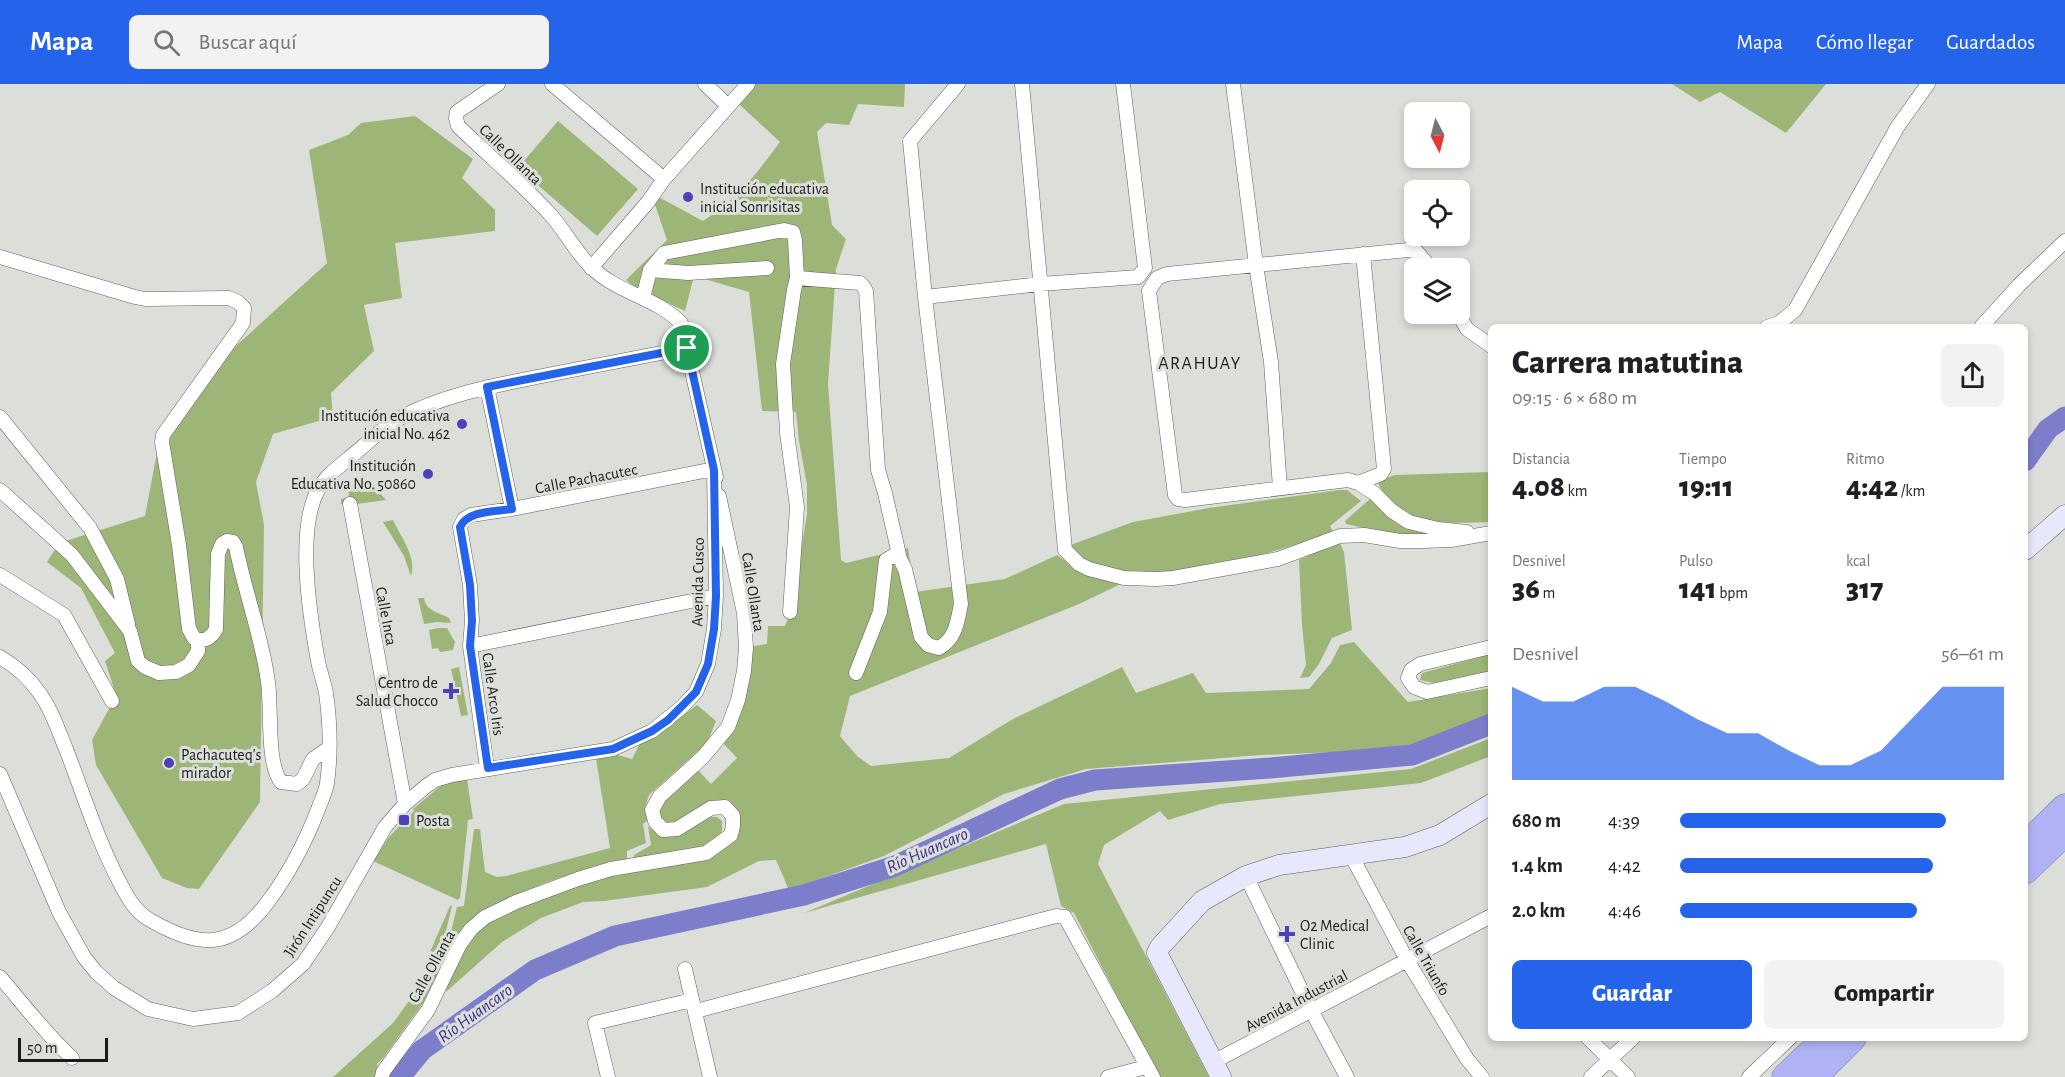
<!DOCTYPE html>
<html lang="es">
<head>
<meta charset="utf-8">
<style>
	:root { --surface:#fff; --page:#f2f2f2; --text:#202124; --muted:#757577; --accent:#2563eb }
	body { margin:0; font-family:"Alegreya Sans",sans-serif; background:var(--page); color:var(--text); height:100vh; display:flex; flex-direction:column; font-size:22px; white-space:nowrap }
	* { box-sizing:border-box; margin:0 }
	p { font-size:20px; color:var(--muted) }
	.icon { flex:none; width:33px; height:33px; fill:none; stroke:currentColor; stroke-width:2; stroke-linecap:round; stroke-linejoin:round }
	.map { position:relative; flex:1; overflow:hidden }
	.panel { position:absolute; left:1488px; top:240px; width:540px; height:717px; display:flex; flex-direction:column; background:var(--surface); border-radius:9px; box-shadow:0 3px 9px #0003 }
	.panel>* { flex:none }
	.needle { width:39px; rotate:173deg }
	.buttons { position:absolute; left:1404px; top:18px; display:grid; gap:12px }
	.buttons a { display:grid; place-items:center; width:66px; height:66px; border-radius:9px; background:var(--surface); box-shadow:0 3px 9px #0003; font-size:30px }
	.scale { position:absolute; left:18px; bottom:15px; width:90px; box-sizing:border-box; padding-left:6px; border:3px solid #1b1c1a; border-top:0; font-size:16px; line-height:21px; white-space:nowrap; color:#1b1c1a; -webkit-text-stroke:4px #dcdfd9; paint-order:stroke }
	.pin { position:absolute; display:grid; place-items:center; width:51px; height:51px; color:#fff; margin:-26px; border:3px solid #fff; border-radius:50%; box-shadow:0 2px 6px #0007 }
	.round { display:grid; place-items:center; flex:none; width:63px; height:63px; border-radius:9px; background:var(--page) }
	.head { display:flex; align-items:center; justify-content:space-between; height:102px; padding:0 24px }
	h1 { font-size:33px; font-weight:800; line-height:45px }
	.figures { display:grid; grid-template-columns:repeat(3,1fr); gap:9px; height:102px; padding:6px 24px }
	.figures div { display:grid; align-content:center }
	.figures b { font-size:30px; font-weight:800 }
	.figures small { font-size:16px; font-weight:400 }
	.figures p { font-size:16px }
	.chart { height:168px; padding:12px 24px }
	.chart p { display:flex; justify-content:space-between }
	.chart svg { width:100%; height:108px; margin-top:6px; fill:var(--accent); opacity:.7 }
	.button { display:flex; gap:12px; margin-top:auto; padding:12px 24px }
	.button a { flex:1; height:69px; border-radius:9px; background:var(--accent); color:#fff; font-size:24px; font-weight:800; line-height:69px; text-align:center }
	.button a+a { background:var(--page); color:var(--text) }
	ul { padding:0 24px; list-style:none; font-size:20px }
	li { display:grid; grid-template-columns:96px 72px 1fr; align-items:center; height:45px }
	li i { height:15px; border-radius:8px; background:var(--accent) }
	header { display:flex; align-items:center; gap:36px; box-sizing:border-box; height:84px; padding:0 30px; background:var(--accent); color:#fff }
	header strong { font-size:28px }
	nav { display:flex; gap:33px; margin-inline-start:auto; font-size:21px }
	.search { width:420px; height:54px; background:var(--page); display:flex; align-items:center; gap:15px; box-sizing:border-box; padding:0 21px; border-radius:9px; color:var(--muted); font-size:22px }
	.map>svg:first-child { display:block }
	.green { fill:#9db677 }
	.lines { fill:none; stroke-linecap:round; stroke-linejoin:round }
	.river { stroke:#7c7ecc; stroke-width:21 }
	.street-casing { stroke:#5f615c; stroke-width:15 }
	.secondary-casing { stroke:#5f615c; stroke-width:21 }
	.highway-casing { stroke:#7b7ea8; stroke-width:27 }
	.street { stroke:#fff; stroke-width:14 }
	.secondary { stroke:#e7e8fc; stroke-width:20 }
	.highway { stroke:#afb3f4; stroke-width:26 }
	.route-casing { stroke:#fff; stroke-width:12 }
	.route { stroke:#2563eb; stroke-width:8 }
	.poi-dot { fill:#4e41b8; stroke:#dcdfd9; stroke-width:2 }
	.labels { text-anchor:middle; stroke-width:6; stroke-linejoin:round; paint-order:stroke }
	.street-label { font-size:16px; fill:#1b1c1a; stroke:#dcdfd9 }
	.poi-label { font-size:16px; fill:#1b1c1a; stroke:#dcdfd9; text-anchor:start }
	.neighbourhood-label { font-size:18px; letter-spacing:1.5px; fill:#1b1c1a; stroke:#dcdfd9 }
	.water-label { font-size:18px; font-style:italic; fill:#3a318e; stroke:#dcdfd9 }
</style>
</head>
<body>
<header>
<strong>Mapa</strong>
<div class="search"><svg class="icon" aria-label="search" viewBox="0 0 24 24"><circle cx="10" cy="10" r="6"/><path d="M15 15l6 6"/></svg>Buscar aquí</div>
<nav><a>Mapa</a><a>Cómo llegar</a><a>Guardados</a></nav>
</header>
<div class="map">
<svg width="2065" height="993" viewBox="0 0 2065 993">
	<rect width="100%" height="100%" fill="#dcdfd9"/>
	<path class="green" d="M 755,0 L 905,0 L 904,23 L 858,20 L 849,41 L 826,39 L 817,48 L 832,141 L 846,155 L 836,185 L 828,300 L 841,476 L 846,479 L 908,464 L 915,508 L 1005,495 L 1057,471 L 1082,488 L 1125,498 L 1079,520 L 850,612 L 840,652 L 857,672 L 871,682 L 949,674 L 1013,635 L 1122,583 L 1136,609 L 1193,589 L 1206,609 L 1309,605 L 1331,579 L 1340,561 L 1354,558 L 1408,618 L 1491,604 L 1491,634 L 1418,660 L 1388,666 L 1261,671 L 1086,685 L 1004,710 L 884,772 L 789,806 L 776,776 L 759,777 L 707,803 L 604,817 L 583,818 L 541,834 L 502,858 L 446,908 C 454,878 472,847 500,831 L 599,794 L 725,762 L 731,724 L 668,739 L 661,735 L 659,725 L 661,718 L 696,684 L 711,700 L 737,674 L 721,657 L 745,563 L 767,560 L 768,542 L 785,542 L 791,527 L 807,430 L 807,401 L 799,357 L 796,328 L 762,327 L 749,208 L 694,192 L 685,227 L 634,203 L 626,196 L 667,156 L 651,109 L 703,137 C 739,114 755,91 780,58 L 739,20 Z
		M 1672,0 L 1826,0 L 1786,49 L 1720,8 L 1700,18 Z
		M 415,32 L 473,75 L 462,94 L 495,126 L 495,147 L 395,159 L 402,214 L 364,221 L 374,267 L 331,309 L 333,333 L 273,350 L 256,398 L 264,441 L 260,718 L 199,805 L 187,804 L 162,794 L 96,681 L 92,656 L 110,623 L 118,617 L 105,577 L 115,569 L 81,504 L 47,478 L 59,459 L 145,432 L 158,363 L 225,272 L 327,179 L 309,66 L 348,51 L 361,39 Z
		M 558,37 L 638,105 L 597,152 L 518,84 Z
		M 1491,388 L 1491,438 C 1459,439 1412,443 1389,417 C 1384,411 1380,403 1377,397 L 1395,391 Z
		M 372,400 L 386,416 L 350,421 L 350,419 L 341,420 L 341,415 L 349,413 L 348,403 Z
		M 1340,406 L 1347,406 L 1361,417 L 1330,442 L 1334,449 C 1269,469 1172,501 1105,485 C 1098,484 1090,479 1084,476 C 1077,472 1071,469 1065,463 L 1133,438 L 1209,424 Z
		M 1371,414 L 1404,442 L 1414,446 L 1441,450 L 1418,456 L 1346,440 L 1345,437 Z
		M 393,436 C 401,454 417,472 411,492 L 404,472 L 383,438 Z
		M 1339,457 L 1344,468 L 1352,546 L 1332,554 L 1319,580 L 1309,593 L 1300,594 L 1306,581 L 1302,541 L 1299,476 Z
		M 418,514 L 424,514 C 426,527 438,528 449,534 L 451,539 L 437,538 L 424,540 Z
		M 438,544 L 447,544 L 455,558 L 453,566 L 440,568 L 438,564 L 432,565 L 429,546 Z
		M 1491,570 L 1491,587 L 1433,599 L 1420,596 L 1422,589 Z
		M 459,583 L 468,631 L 461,632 L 451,585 Z
		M 697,621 L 716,637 L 707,659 L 649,711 L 645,724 L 647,737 L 643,740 L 646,759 L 627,767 L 627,776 C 587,784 553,794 516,811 C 505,816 493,820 483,827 L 443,881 L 457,823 L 464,822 L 474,745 L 480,745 L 485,788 L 497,793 L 506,792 L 610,764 L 596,674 L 611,669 L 632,675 L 642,655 L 661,648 Z
		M 1491,654 L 1491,672 L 1421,699 L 1220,720 L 1168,736 L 1160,727 L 1104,761 L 1098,780 L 1209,993 L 1159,993 L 1074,829 L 1061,822 L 1046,760 L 804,829 L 1064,720 L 1411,685 Z
		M 467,695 L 473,735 L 468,736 L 460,814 L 458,816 L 373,777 L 389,753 L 414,727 L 413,725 L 444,699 Z
		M 710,733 L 717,733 L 722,737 L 722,747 L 719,753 L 707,762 L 633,775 L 634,771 L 651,761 L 648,742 C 672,763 686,746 710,733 Z
		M 450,822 L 452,822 L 437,884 L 440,889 L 428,912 L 383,974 L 377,980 L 379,993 L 333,993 L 393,939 L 417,906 L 424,889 L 430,868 Z"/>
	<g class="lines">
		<path class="river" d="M 2025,377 L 2048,345 L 2065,333
			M 400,993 L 422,966 L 535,886 L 615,852 L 804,811 L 895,782 L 1060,705 L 1095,696 L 1270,684 L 1412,671 L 1491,640"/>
		<g class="street-casing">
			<path id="street" d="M 498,0 L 457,28 L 456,34 L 458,42 C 487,70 519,97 547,127 C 564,144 575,168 592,184 C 620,210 655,213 681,239 L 716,393
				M 552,0 L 664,95 L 748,0
				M 705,0 L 728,22
				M 1022,0 L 1065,466 L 1079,480 L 1089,485 L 1124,494 L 1156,495 L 1173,494 L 1278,475 L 1340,452 L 1364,451 L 1400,457 L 1423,457 L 1451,456 L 1491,449
				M 1233,0 L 1256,181 L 1271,278 L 1280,404
				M 1363,170 L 1384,385 L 1381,390 L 1358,399 L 1348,396 L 1185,416 L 1178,415 L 1175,411 L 1149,207 L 1157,194 L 1167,190 L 1408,166 L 1417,168 L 1431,184
				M 0,173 L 135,213 L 145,215 L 229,214 L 238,218 L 244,224 L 243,239 L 163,351 L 162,358 L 179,461 L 189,545 L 194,554 C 204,559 211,554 216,545 L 218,470 L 222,460 L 227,457 L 233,458 L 236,463 C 245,509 262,552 268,598 C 272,625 266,678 281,698 L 297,700 L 303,695 L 313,675 L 329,664
				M 591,184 L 648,118 L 664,95
				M 650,186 L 688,189 L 767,184
				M 925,213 L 1040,200 L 1138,193 L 1145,184 L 1123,0
				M 643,214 L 650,186 L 664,169 L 784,146 L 793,148 L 795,156 L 797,194 L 860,199 L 863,202 L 866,207 L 878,386 L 885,409 L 900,475
				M 1458,230 L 1467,245 L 1491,262
				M 1767,243 L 1779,239 L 1795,226 L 1898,42 L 1928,0
				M 1981,243 L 2019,201 L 2065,157
				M 487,303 L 512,425
				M 0,333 L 90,444 L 117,495 L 128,540
				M 1358,399 L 1374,409 L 1392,427 L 1409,438 L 1438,445 L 1467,448
				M 0,406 L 72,471 L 130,547 L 138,577 L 145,583 L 159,589 L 176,588 L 189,581 L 198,567 L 198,556
				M 350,420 L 405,720
				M 0,491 L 64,531 L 112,617
				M 790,528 L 797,423 L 787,349 L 783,280 L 794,206 L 797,194
				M 470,562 L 716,512
				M 1491,563 L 1420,580 L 1411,586 L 1408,594 L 1414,603 L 1427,608 L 1491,594
				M 0,573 C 15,582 28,593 38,607 C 51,624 58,646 66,665 C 83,709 97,755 119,797 C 127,812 134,827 150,836 C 198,864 231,867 267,819 C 289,790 306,757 319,723 C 322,715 326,707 327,699 C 331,670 330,637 326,609 C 324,598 320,588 318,577 C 310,533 296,446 318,406 C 325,392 338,384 349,374 C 366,361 381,344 400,334 C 445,310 497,301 547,291 C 594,282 640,273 687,264
				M 856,589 L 880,528 L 886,476 L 893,472 L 900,475 L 905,485 L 921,553 L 928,561 L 939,564 C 956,554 957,539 961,520 L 925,213 L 910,57 L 958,0
				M 0,690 L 59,828 L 84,873 L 96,888 L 114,904 L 148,925 L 193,935 L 238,929 L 272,907 L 303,880 L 328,843 L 385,743 L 405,720 L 425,703 L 435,696 L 452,691 L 613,665 L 652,647 L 682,623 L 696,608 L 708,580 L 714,545 L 716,512 L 714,385 L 512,425 L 471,431 L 464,435 L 460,443 L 470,501 L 472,537 L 470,562 L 487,684
				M 1351,771 L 1407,876 L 1467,975 L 1482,993
				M 1246,792 L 1311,926 L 1347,993
				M 685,885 L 710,993
				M 0,893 C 24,921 45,949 72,974
				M 696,927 L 1056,832 L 1065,833 L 1153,993
				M 1588,954 L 1628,993
				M 1213,978 L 1491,832
				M 382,993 L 383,988 L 428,926 L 460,860 L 471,845 L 485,833 L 516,818 L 578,795 L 611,785 L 706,769 L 731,751 L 733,742 L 733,732 L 725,723 L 711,724 L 677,745 L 663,746 L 655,737 L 652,726 L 660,712 L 703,673 L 728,643 L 738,616 L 744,587 L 746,564 L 744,529 L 719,412
				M 608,993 L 595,939 L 692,916
				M 1108,993 L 1146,983
				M 1591,993 L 1633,954
				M 1749,993 L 1790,954"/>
		</g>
		<g class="secondary-casing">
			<path id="secondary" d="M 2025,466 L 2065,431
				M 1221,993 L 1157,869 L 1160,863 L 1202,817 L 1246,792 L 1279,781 L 1405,763 L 1440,751 L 1491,720"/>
		</g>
		<g class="highway-casing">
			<path id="highway" d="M 2025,762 L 2065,723
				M 2025,787 L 2065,749
				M 1785,993 L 1826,954
				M 1814,993 L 1853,954"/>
		</g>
		<use href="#street" class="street"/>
		<use href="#secondary" class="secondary"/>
		<use href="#highway" class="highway"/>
	</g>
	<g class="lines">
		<g class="route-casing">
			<path id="route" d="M 687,264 L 714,386 L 716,512 L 714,545 L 708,580 L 696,608 L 668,636 L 652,647 L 613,665 L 488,684 L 470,562 L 472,537 L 470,501 L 460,443 C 468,426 495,428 512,425 L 487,303 Z"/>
		</g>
		<use href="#route" class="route"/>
	</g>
	<g class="poi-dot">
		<circle cx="688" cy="113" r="6"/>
		<circle cx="462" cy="340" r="6"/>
		<circle cx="428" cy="390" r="6"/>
		<path d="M448 598h6v6h6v6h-6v6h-6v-6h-6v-6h6z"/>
		<circle cx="169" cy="679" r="6"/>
		<rect x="398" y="730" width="12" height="12" rx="3"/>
		<path d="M1284 841h6v6h6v6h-6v6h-6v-6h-6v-6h6z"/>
	</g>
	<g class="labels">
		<g class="street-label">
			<text transform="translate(511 70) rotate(44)" y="6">Calle Ollanta</text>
			<text transform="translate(586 394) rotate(-11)" y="6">Calle Pachacutec</text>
			<text transform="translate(697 498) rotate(-89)" y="6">Avenida Cusco</text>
			<text transform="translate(754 508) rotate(81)" y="6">Calle Ollanta</text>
			<text transform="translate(387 532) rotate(79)" y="6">Calle Inca</text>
			<text transform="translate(494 610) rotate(82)" y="6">Calle Arco Iris</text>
			<text transform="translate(312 832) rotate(-57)" y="6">Jirón Intipuncu</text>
			<text transform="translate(1427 876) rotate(60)" y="6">Calle Triunfo</text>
			<text transform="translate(431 882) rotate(-61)" y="6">Calle Ollanta</text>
			<text transform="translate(1296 916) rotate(-28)" y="6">Avenida Industrial</text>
		</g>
		<g class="poi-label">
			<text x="700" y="110">Institución educativa<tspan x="700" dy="18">inicial Sonrisitas</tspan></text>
			<text x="450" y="337" text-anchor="end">Institución educativa<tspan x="450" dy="18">inicial No. 462</tspan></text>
			<text x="416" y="387" text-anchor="end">Institución<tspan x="416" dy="18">Educativa No. 50860</tspan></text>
			<text x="438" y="604" text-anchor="end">Centro de<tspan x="438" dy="18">Salud Chocco</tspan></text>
			<text x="181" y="676">Pachacuteq's<tspan x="181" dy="18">mirador</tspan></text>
			<text x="416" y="742">Posta</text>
			<text x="1300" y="847">O2 Medical<tspan x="1300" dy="18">Clinic</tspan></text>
		</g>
		<g class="neighbourhood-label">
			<text x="1200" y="285">ARAHUAY</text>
		</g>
		<g class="water-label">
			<text transform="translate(927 766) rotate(-24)" y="6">Río Huancaro</text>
			<text transform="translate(475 929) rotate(-36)" y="6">Río Huancaro</text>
		</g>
	</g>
</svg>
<div class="buttons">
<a><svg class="needle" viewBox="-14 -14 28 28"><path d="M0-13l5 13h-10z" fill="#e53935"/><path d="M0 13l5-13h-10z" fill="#757577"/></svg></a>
<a><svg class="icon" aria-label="locate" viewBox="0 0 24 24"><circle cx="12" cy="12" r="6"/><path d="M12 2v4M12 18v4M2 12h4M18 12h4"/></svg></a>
<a><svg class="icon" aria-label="layers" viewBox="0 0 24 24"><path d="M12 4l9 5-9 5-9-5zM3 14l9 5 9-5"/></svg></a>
</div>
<div class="scale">50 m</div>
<div class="pin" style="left:687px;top:264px;background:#1e9e55"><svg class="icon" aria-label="arrive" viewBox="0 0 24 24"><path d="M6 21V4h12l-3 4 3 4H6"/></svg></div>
<section class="panel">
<div class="head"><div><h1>Carrera matutina</h1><p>09:15 · 6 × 680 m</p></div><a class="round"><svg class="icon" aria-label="share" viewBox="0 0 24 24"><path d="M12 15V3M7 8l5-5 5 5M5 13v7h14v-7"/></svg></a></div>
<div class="figures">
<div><p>Distancia</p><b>4.08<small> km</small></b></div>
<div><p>Tiempo</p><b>19:11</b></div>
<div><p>Ritmo</p><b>4:42<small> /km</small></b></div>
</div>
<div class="figures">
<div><p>Desnivel</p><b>36<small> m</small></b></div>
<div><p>Pulso</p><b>141<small> bpm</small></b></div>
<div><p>kcal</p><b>317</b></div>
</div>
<div class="chart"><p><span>Desnivel</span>56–61 m</p>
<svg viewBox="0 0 160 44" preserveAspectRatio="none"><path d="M0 44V6L10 12L20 12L30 6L40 6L50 12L60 19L70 25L80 25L90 32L100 38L110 38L120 32L130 19L140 6L150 6L160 6V44z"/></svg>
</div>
<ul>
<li><b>680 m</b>4:39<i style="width:82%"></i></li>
<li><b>1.4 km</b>4:42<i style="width:78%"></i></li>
<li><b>2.0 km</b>4:46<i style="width:73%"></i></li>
</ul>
<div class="button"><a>Guardar</a><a>Compartir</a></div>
</section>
</div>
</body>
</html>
